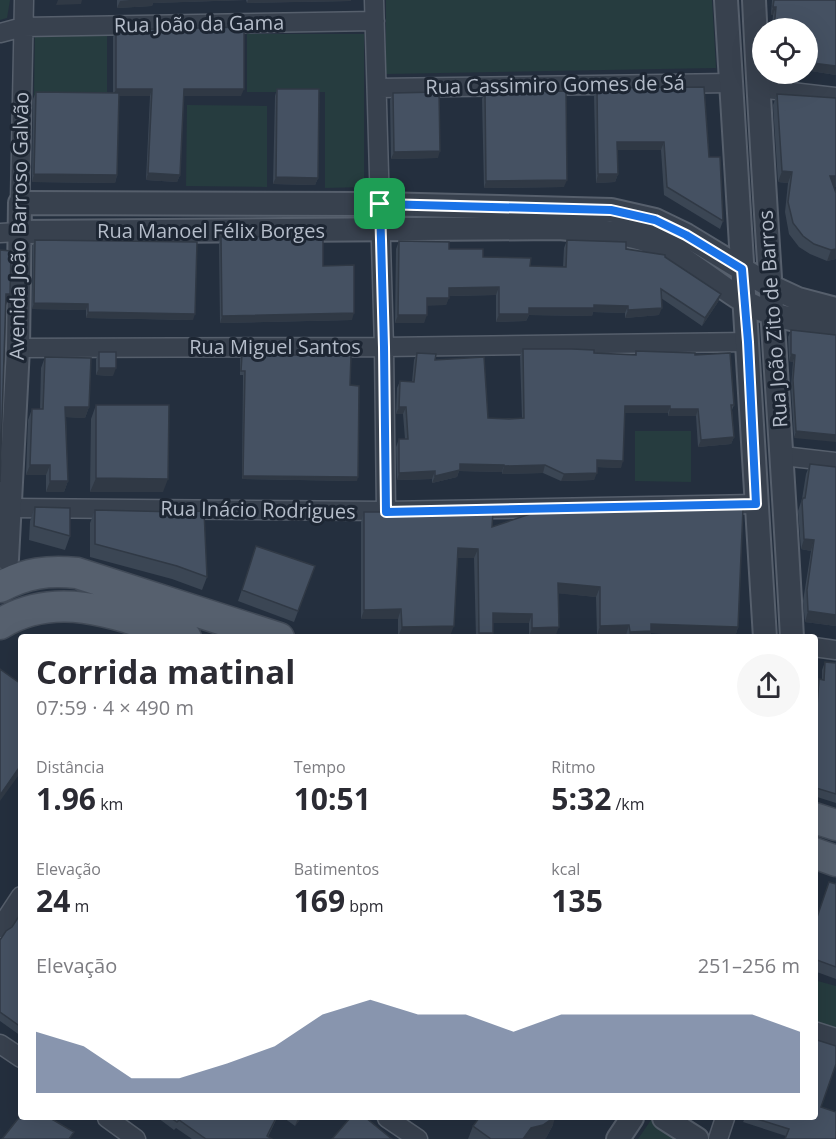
<!DOCTYPE html>
<html lang="pt">
<head>
<meta charset="utf-8">
<style>
	:root { --surface:#fff; --page:#f7f7f7; --text:#2b2b33; --muted:#7c7c81; --accent:#56698c }
	body { margin:0; font-family:"Open Sans",sans-serif; background:var(--page); color:var(--text); height:100vh; display:flex; flex-direction:column; font-size:22px; white-space:nowrap }
	* { box-sizing:border-box; margin:0 }
	p { font-size:20px; color:var(--muted) }
	.icon { flex:none; width:33px; height:33px; fill:none; stroke:currentColor; stroke-width:2; stroke-linecap:round; stroke-linejoin:round }
	.map { position:relative; flex:1; overflow:hidden }
	.side { position:absolute; left:18px; top:634px; width:800px; height:486px; display:flex; flex-direction:column; background:var(--surface); border-radius:6px; box-shadow:0 6px 24px #0002 }
	.side>* { flex:none }
	.tools { position:absolute; left:752px; top:18px; display:grid; gap:12px }
	.tools a { display:grid; place-items:center; width:66px; height:66px; border-radius:50%; background:var(--surface); box-shadow:0 6px 24px #0002; font-size:30px }
	.pin { position:absolute; display:grid; place-items:center; width:51px; height:51px; color:#fff; margin:-26px; border-radius:12px; box-shadow:0 3px 9px #0006 }
	.round { display:grid; place-items:center; flex:none; width:63px; height:63px; border-radius:32px; background:var(--page) }
	.summary { display:flex; align-items:center; justify-content:space-between; height:102px; padding:0 18px }
	h1 { font-size:33px; font-weight:700; line-height:45px }
	.stats { display:grid; grid-template-columns:repeat(3,1fr); gap:9px; height:102px; padding:6px 18px }
	.stats div { display:grid; align-content:center }
	.stats b { font-size:30px; font-weight:700 }
	.stats small { font-size:16px; font-weight:400 }
	.stats p { font-size:16px }
	.chart { height:168px; padding:12px 18px }
	.chart p { display:flex; justify-content:space-between }
	.chart svg { width:100%; height:108px; margin-top:6px; fill:var(--accent); opacity:.7 }
	.map>svg:first-child { display:block }
	.green { fill:#263c3f }
	.lines { fill:none; stroke-linecap:round; stroke-linejoin:round }
	.minor-casing { stroke:#565f6c; stroke-width:21 }
	.tertiary-casing { stroke:#565f6c; stroke-width:26 }
	.primary-casing { stroke:#414a57; stroke-width:33 }
	.minor { stroke:#38414e; stroke-width:18 }
	.tertiary { stroke:#38414e; stroke-width:22 }
	.primary { stroke:#56606e; stroke-width:30 }
	.wall { fill:#3b4654 }
	.shaded-wall { fill:#303945 }
	.building { fill:#455162; stroke:#303945; stroke-width:1.5 }
	.route-casing { stroke:#fff; stroke-width:12 }
	.route { stroke:#1a73e8; stroke-width:8 }
	.labels { text-anchor:middle; stroke-width:6; stroke-linejoin:round; paint-order:stroke }
	.street-label { font-size:20px; fill:#b4bcc9; stroke:#1d2633 }
</style>
</head>
<body>
<div class="map">
<svg width="836" height="1139" viewBox="0 0 836 1139">
	<rect width="100%" height="100%" fill="#242f3e"/>
	<path class="green" d="M 0,0 L 10,0 L 7,18 L 0,20 Z
		M 386,0 L 712,0 L 716,68 L 386,74 Z
		M 35,33 L 107,33 L 107,96 L 34,96 Z
		M 247,34 L 364,34 L 364,187 L 325,188 L 325,92 L 247,92 Z
		M 187,105 L 267,106 L 267,187 L 186,186 Z
		M 635,431 L 691,431 L 691,482 L 635,481 Z
		M 814,980 L 836,986 L 836,1030 L 815,1024 Z
		M 651,1120 L 680,1139 L 638,1139 Z"/>
	<g class="lines">
		<g class="minor-casing">
			<path id="minor" d="M 374,0 L 384,347 L 386,511
				M 0,33 L 23,27 L 375,21
				M 378,88 L 731,83
				M 758,88 L 836,97
				M 20,203 L 24,0
				M 0,233 L 19,232
				M 18,348 L 384,347 L 748,342
				M 783,456 L 836,462
				M 11,508 L 386,511 L 756,504
				M 814,647 L 836,650
				M 0,928 L 21,896
				M 814,1031 L 836,1038
				M 0,1044 L 21,1058
				M 107,1118 L 136,1139
				M 387,1118 L 418,1139
				M 718,1139 L 725,1118"/>
		</g>
		<g class="tertiary-casing">
			<path id="tertiary" d="M 726,0 L 765,638
				M 754,0 C 764,213 781,425 792,638
				M 19,232 L 560,228 C 587,231 617,231 642,239 C 681,251 710,281 744,301 C 771,317 805,322 836,329
				M 7,559 L 18,348 L 20,203 L 380,204 L 611,210 L 655,220 L 686,235 L 770,286 L 798,299 L 836,309
				M 664,1118 L 697,1139
				M 618,1139 L 632,1118"/>
		</g>
		<g class="primary-casing">
			<path id="primary" d="M 0,587 C 26,573 48,570 77,573 L 279,638
				M 0,624 C 60,587 126,617 186,638
				M 814,818 L 836,825
				M 814,853 L 836,861"/>
		</g>
		<use href="#minor" class="minor"/>
		<use href="#tertiary" class="tertiary"/>
		<use href="#primary" class="primary"/>
	</g>
	<path class="wall" d="M 117,0 L 351,0 L 351,1 L 247,3 L 246,0 L 153,3 L 152,6 L 117,8 Z
		M 772,0 L 836,0 L 836,75 L 811,71 L 809,74 L 807,28 L 772,28 L 773,15 L 771,15 Z
		M 116,30 L 241,96 L 183,96 L 180,175 L 177,182 L 146,180 L 150,96 L 119,96 L 117,175 L 115,183 L 32,182 L 33,99 L 36,92 L 113,93 L 113,37 Z
		M 597,88 L 709,157 L 723,221 L 720,229 L 664,195 L 661,150 L 617,150 L 618,174 L 615,182 L 596,183 L 594,96 Z
		M 277,89 L 318,178 L 315,185 L 273,184 L 275,96 Z
		M 485,92 L 564,187 L 484,188 L 482,99 Z
		M 393,93 L 438,158 L 391,159 L 390,100 Z
		M 777,94 L 836,98 L 836,187 L 834,187 L 836,259 L 827,261 L 810,254 L 799,247 L 789,234 L 785,212 L 788,183 L 778,182 L 773,105 Z
		M 221,237 L 323,266 L 352,320 L 220,323 L 219,244 Z
		M 35,240 L 193,320 L 86,318 L 86,310 L 32,309 L 33,245 Z
		M 567,240 L 626,249 L 665,257 L 721,294 L 718,302 L 702,326 L 661,298 L 659,315 L 625,318 L 625,313 L 593,312 L 592,316 L 529,315 L 526,321 L 496,322 L 496,295 L 449,296 L 446,305 L 427,305 L 424,323 L 395,323 L 396,249 L 399,241 L 449,249 L 483,257 L 530,266 L 563,267 L 564,248 Z
		M 791,330 L 836,335 L 794,438 L 791,387 L 793,362 L 789,361 L 788,337 Z
		M 523,349 L 635,355 L 636,351 L 695,355 L 734,405 L 732,410 L 734,437 L 731,444 L 698,447 L 696,416 L 668,416 L 668,413 L 625,413 L 621,468 L 597,467 L 594,480 L 561,481 L 543,473 L 502,474 L 502,472 L 459,471 L 457,477 L 432,483 L 432,479 L 397,480 L 396,447 L 399,439 L 405,439 L 403,414 L 396,414 L 397,388 L 400,381 L 412,382 L 414,360 L 417,353 L 435,360 L 488,418 L 522,418 L 520,356 Z
		M 99,352 L 113,376 L 96,375 L 96,359 Z
		M 242,355 L 357,481 L 242,479 L 243,375 L 240,375 L 240,359 Z
		M 45,357 L 89,407 L 85,418 L 66,417 L 68,481 L 64,492 L 46,492 L 46,475 L 26,475 L 28,420 L 32,409 L 40,409 L 41,368 Z
		M 96,405 L 163,492 L 90,492 L 91,419 Z
		M 810,464 L 836,467 L 836,626 L 805,622 L 803,601 L 811,551 L 801,549 L 798,511 L 802,499 L 806,474 Z
		M 35,507 L 70,536 L 65,550 L 29,540 L 30,521 Z
		M 563,509 L 738,627 L 735,637 L 651,633 L 649,638 L 626,638 L 626,635 L 597,635 L 596,597 L 558,593 L 555,637 L 529,637 L 529,623 L 493,623 L 492,638 L 476,638 L 474,558 L 458,558 L 450,636 L 398,637 L 398,619 L 361,619 L 361,522 L 364,512 L 469,514 L 471,511 L 492,527 L 562,511 Z
		M 95,510 L 207,577 L 202,590 L 172,579 L 90,557 L 90,523 Z
		M 253,557 L 315,566 L 294,622 L 238,601 Z
		M 825,662 L 836,663 L 836,803 L 814,796 L 814,710 L 817,687 L 819,679 L 822,679 L 822,670 Z
		M 836,884 L 836,979 L 814,971 L 814,925 Z
		M 21,913 L 21,1036 L 0,1021 L 0,940 L 12,927 Z
		M 814,1039 L 836,1046 L 836,1064 L 821,1107 L 836,1112 L 836,1139 L 785,1139 L 786,1136 L 743,1122 L 745,1118 L 814,1118 Z
		M 158,1118 L 277,1118 L 268,1137 L 272,1139 L 192,1139 L 176,1128 L 174,1130 Z
		M 284,1118 L 301,1118 L 295,1126 Z
		M 553,1125 L 546,1138 L 544,1139 L 468,1139 L 473,1126 Z"/>
	<path class="shaded-wall" d="M 58,0 L 82,0 L 81,4 L 56,5 Z
		M 130,0 L 246,0 L 153,3 L 152,6 L 117,8 L 120,1 Z
		M 248,0 L 351,0 L 351,1 L 247,3 Z
		M 773,7 L 776,7 L 773,15 L 771,15 Z
		M 813,63 L 836,66 L 836,75 L 811,71 L 809,74 L 801,74 L 807,74 L 807,66 Z
		M 116,89 L 152,89 L 150,96 L 113,96 Z
		M 184,89 L 244,89 L 241,96 L 181,96 Z
		M 617,142 L 664,142 L 661,150 L 614,150 Z
		M 440,151 L 438,158 L 391,159 L 394,152 Z
		M 782,171 L 792,172 L 788,183 L 778,182 Z
		M 148,173 L 180,175 L 177,182 L 146,180 Z
		M 34,174 L 117,175 L 115,183 L 32,182 Z
		M 598,174 L 618,174 L 615,182 L 596,183 Z
		M 830,176 L 836,176 L 836,187 L 826,187 Z
		M 276,177 L 318,178 L 315,185 L 273,184 Z
		M 567,180 L 564,187 L 484,188 L 486,181 Z
		M 836,249 L 836,259 L 827,261 L 831,250 Z
		M 499,287 L 496,295 L 446,296 L 449,288 Z
		M 6,294 L 10,294 L 5,308 Z
		M 721,294 L 718,302 L 702,326 L 705,318 Z
		M 427,298 L 449,298 L 446,305 L 425,306 Z
		M 34,303 L 88,304 L 86,310 L 32,309 Z
		M 594,305 L 628,306 L 625,313 L 593,312 L 592,316 L 529,315 L 526,321 L 496,322 L 499,314 L 529,308 Z
		M 662,308 L 659,315 L 625,318 L 628,310 Z
		M 88,312 L 195,314 L 193,320 L 86,318 Z
		M 354,313 L 352,320 L 220,323 L 222,316 Z
		M 398,315 L 427,315 L 424,323 L 395,323 Z
		M 791,354 L 795,355 L 793,362 L 789,361 Z
		M 99,368 L 116,368 L 113,376 L 96,375 Z
		M 625,406 L 670,406 L 668,413 L 623,413 Z
		M 65,407 L 89,407 L 85,418 L 62,417 Z
		M 399,407 L 406,407 L 403,414 L 396,414 Z
		M 670,409 L 698,409 L 696,416 L 668,416 Z
		M 796,431 L 836,435 L 836,442 L 794,438 Z
		M 734,437 L 731,444 L 698,447 L 701,440 Z
		M 597,460 L 623,461 L 621,468 L 594,467 Z
		M 460,464 L 504,465 L 502,472 L 459,471 L 457,477 L 432,483 L 435,476 Z
		M 30,465 L 50,465 L 46,475 L 26,475 Z
		M 545,465 L 543,473 L 502,474 L 504,466 Z
		M 435,471 L 432,479 L 397,480 L 399,473 Z
		M 597,473 L 594,480 L 561,481 L 564,474 Z
		M 243,476 L 358,477 L 357,481 L 242,479 Z
		M 96,478 L 168,479 L 163,492 L 90,492 Z
		M 50,481 L 68,481 L 64,492 L 46,492 Z
		M 804,539 L 814,540 L 811,551 L 801,549 Z
		M 458,548 L 478,549 L 474,558 L 455,558 Z
		M 558,583 L 600,587 L 596,597 L 554,593 Z
		M 401,609 L 398,619 L 361,619 L 364,610 Z
		M 808,611 L 836,615 L 836,626 L 805,622 Z
		M 493,613 L 532,614 L 529,623 L 490,623 Z
		M 651,624 L 738,627 L 735,637 L 651,633 L 649,638 L 628,638 L 630,632 Z
		M 629,625 L 626,635 L 597,635 L 600,626 Z
		M 454,626 L 450,636 L 398,637 L 402,627 Z
		M 559,627 L 555,637 L 529,637 L 532,628 Z
		M 479,633 L 493,633 L 492,638 L 478,638 Z
		M 21,765 L 21,772 L 0,801 L 0,795 Z
		M 298,1118 L 301,1118 L 295,1126 Z
		M 553,1118 L 555,1118 L 553,1125 L 546,1138 L 544,1139 L 523,1139 L 531,1128 Z"/>
	<path class="building" d="M 774,0 L 836,0 L 836,66 L 813,63 L 812,66 L 807,66 L 807,28 L 774,28 L 776,7 L 773,7 Z
		M 244,27 L 244,89 L 184,89 L 180,175 L 148,173 L 152,89 L 116,89 L 116,30 Z
		M 704,87 L 709,157 L 720,157 L 723,221 L 667,187 L 664,142 L 617,142 L 618,174 L 598,174 L 597,88 Z
		M 277,89 L 319,89 L 318,178 L 276,177 Z
		M 566,91 L 567,180 L 486,181 L 485,92 Z
		M 36,92 L 119,93 L 117,175 L 34,174 Z
		M 439,92 L 440,151 L 394,152 L 393,93 Z
		M 777,94 L 836,98 L 836,176 L 830,176 L 836,193 L 836,249 L 831,250 L 814,244 L 803,236 L 793,223 L 788,202 L 792,172 L 782,171 Z
		M 323,236 L 323,266 L 354,265 L 354,313 L 222,316 L 221,237 Z
		M 35,240 L 197,242 L 195,314 L 88,312 L 88,304 L 34,303 Z
		M 567,240 L 626,242 L 626,249 L 665,255 L 665,257 L 721,294 L 705,318 L 661,289 L 662,308 L 628,310 L 628,306 L 594,305 L 594,308 L 529,308 L 529,314 L 499,314 L 499,287 L 449,288 L 449,298 L 427,298 L 427,315 L 398,315 L 399,241 L 449,242 L 449,249 L 483,249 L 483,257 L 531,258 L 530,266 L 566,267 Z
		M 0,250 L 11,251 L 10,294 L 6,294 L 0,482 Z
		M 791,330 L 836,335 L 836,435 L 796,431 L 793,380 L 795,355 L 791,354 Z
		M 523,349 L 572,349 L 594,350 L 594,353 L 636,355 L 636,351 L 695,353 L 695,355 L 730,353 L 734,405 L 731,405 L 734,437 L 701,440 L 698,409 L 670,409 L 670,406 L 625,406 L 623,461 L 597,460 L 597,473 L 564,474 L 545,465 L 504,466 L 504,465 L 460,464 L 460,470 L 435,476 L 435,471 L 399,473 L 399,439 L 408,439 L 406,407 L 399,407 L 400,381 L 414,382 L 417,353 L 436,354 L 435,360 L 484,357 L 488,418 L 509,419 L 524,418 Z
		M 99,352 L 116,352 L 116,368 L 99,368 Z
		M 242,355 L 351,355 L 350,385 L 359,386 L 358,477 L 243,476 L 245,371 L 241,371 Z
		M 45,357 L 91,358 L 89,407 L 65,407 L 68,481 L 50,481 L 50,465 L 30,465 L 32,409 L 43,409 Z
		M 96,405 L 169,405 L 168,479 L 96,478 Z
		M 810,464 L 836,467 L 836,615 L 808,611 L 807,590 L 814,540 L 804,539 L 802,501 L 803,498 L 805,498 Z
		M 35,507 L 70,508 L 70,536 L 34,526 Z
		M 743,508 L 738,627 L 651,624 L 651,631 L 630,632 L 629,625 L 600,626 L 600,587 L 558,583 L 559,627 L 532,628 L 532,614 L 493,613 L 493,633 L 479,633 L 478,549 L 458,548 L 454,626 L 402,627 L 401,609 L 364,610 L 364,512 L 433,512 L 470,515 L 471,511 L 493,512 L 492,527 L 536,512 L 563,511 L 563,509 Z
		M 95,510 L 179,512 L 204,511 L 207,577 L 177,566 L 95,544 Z
		M 256,546 L 315,566 L 298,611 L 242,590 Z
		M 825,662 L 836,663 L 836,794 L 816,788 L 816,721 L 819,679 L 824,680 Z
		M 0,669 L 21,684 L 21,765 L 0,795 Z
		M 829,882 L 836,884 L 836,967 L 814,959 L 814,926 Z
		M 21,913 L 21,1027 L 0,1012 L 0,940 L 6,931 L 12,927 Z
		M 814,1039 L 836,1046 L 836,1064 L 821,1107 L 836,1112 L 836,1139 L 785,1139 L 789,1129 L 754,1118 L 814,1118 Z
		M 21,1115 L 21,1118 L 50,1118 L 74,1132 L 69,1139 L 2,1139 Z
		M 171,1118 L 276,1118 L 267,1136 L 272,1139 L 206,1139 L 179,1120 L 177,1122 Z
		M 350,1118 L 366,1118 L 392,1139 L 332,1139 Z
		M 479,1118 L 553,1118 L 543,1125 L 531,1128 L 523,1139 L 491,1139 L 473,1126 Z"/>
	<g class="lines">
		<g class="route-casing">
			<path id="route" d="M 380,204 L 611,210 L 655,220 L 686,235 L 742,269 L 748,342 L 756,504 L 386,512 L 384,347 Z"/>
		</g>
		<use href="#route" class="route"/>
	</g>
	<g class="labels">
		<g class="street-label">
			<text transform="translate(199 24) rotate(-1)" y="7">Rua João da Gama</text>
			<text transform="translate(555 85) rotate(-1)" y="7">Rua Cassimiro Gomes de Sá</text>
			<text transform="translate(19 226) rotate(-89)" y="7">Avenida João Barroso Galvão</text>
			<text x="211" y="238">Rua Manoel Félix Borges</text>
			<text transform="translate(773 319) rotate(-94)" y="7">Rua João Zito de Barros</text>
			<text x="275" y="354">Rua Miguel Santos</text>
			<text transform="translate(258 510) rotate(1)" y="7">Rua Inácio Rodrigues</text>
		</g>
	</g>
</svg>
<div class="tools">
<a><svg class="icon" aria-label="locate" viewBox="0 0 24 24"><circle cx="12" cy="12" r="6"/><path d="M12 2v4M12 18v4M2 12h4M18 12h4"/></svg></a>
</div>
<div class="pin" style="left:380px;top:204px;background:#1e9e55"><svg class="icon" aria-label="arrive" viewBox="0 0 24 24"><path d="M6 21V4h12l-3 4 3 4H6"/></svg></div>
<section class="side">
<div class="summary"><div><h1>Corrida matinal</h1><p>07:59 · 4 × 490 m</p></div><a class="round"><svg class="icon" aria-label="share" viewBox="0 0 24 24"><path d="M12 15V3M7 8l5-5 5 5M5 13v7h14v-7"/></svg></a></div>
<div class="stats">
<div><p>Distância</p><b>1.96<small> km</small></b></div>
<div><p>Tempo</p><b>10:51</b></div>
<div><p>Ritmo</p><b>5:32<small> /km</small></b></div>
</div>
<div class="stats">
<div><p>Elevação</p><b>24<small> m</small></b></div>
<div><p>Batimentos</p><b>169<small> bpm</small></b></div>
<div><p>kcal</p><b>135</b></div>
</div>
<div class="chart"><p><span>Elevação</span>251–256 m</p>
<svg viewBox="0 0 160 44" preserveAspectRatio="none"><path d="M0 44V19L10 25L20 38L30 38L40 32L50 25L60 12L70 6L80 12L90 12L100 19L110 12L120 12L130 12L140 12L150 12L160 19V44z"/></svg>
</div>
</section>
</div>
</body>
</html>
